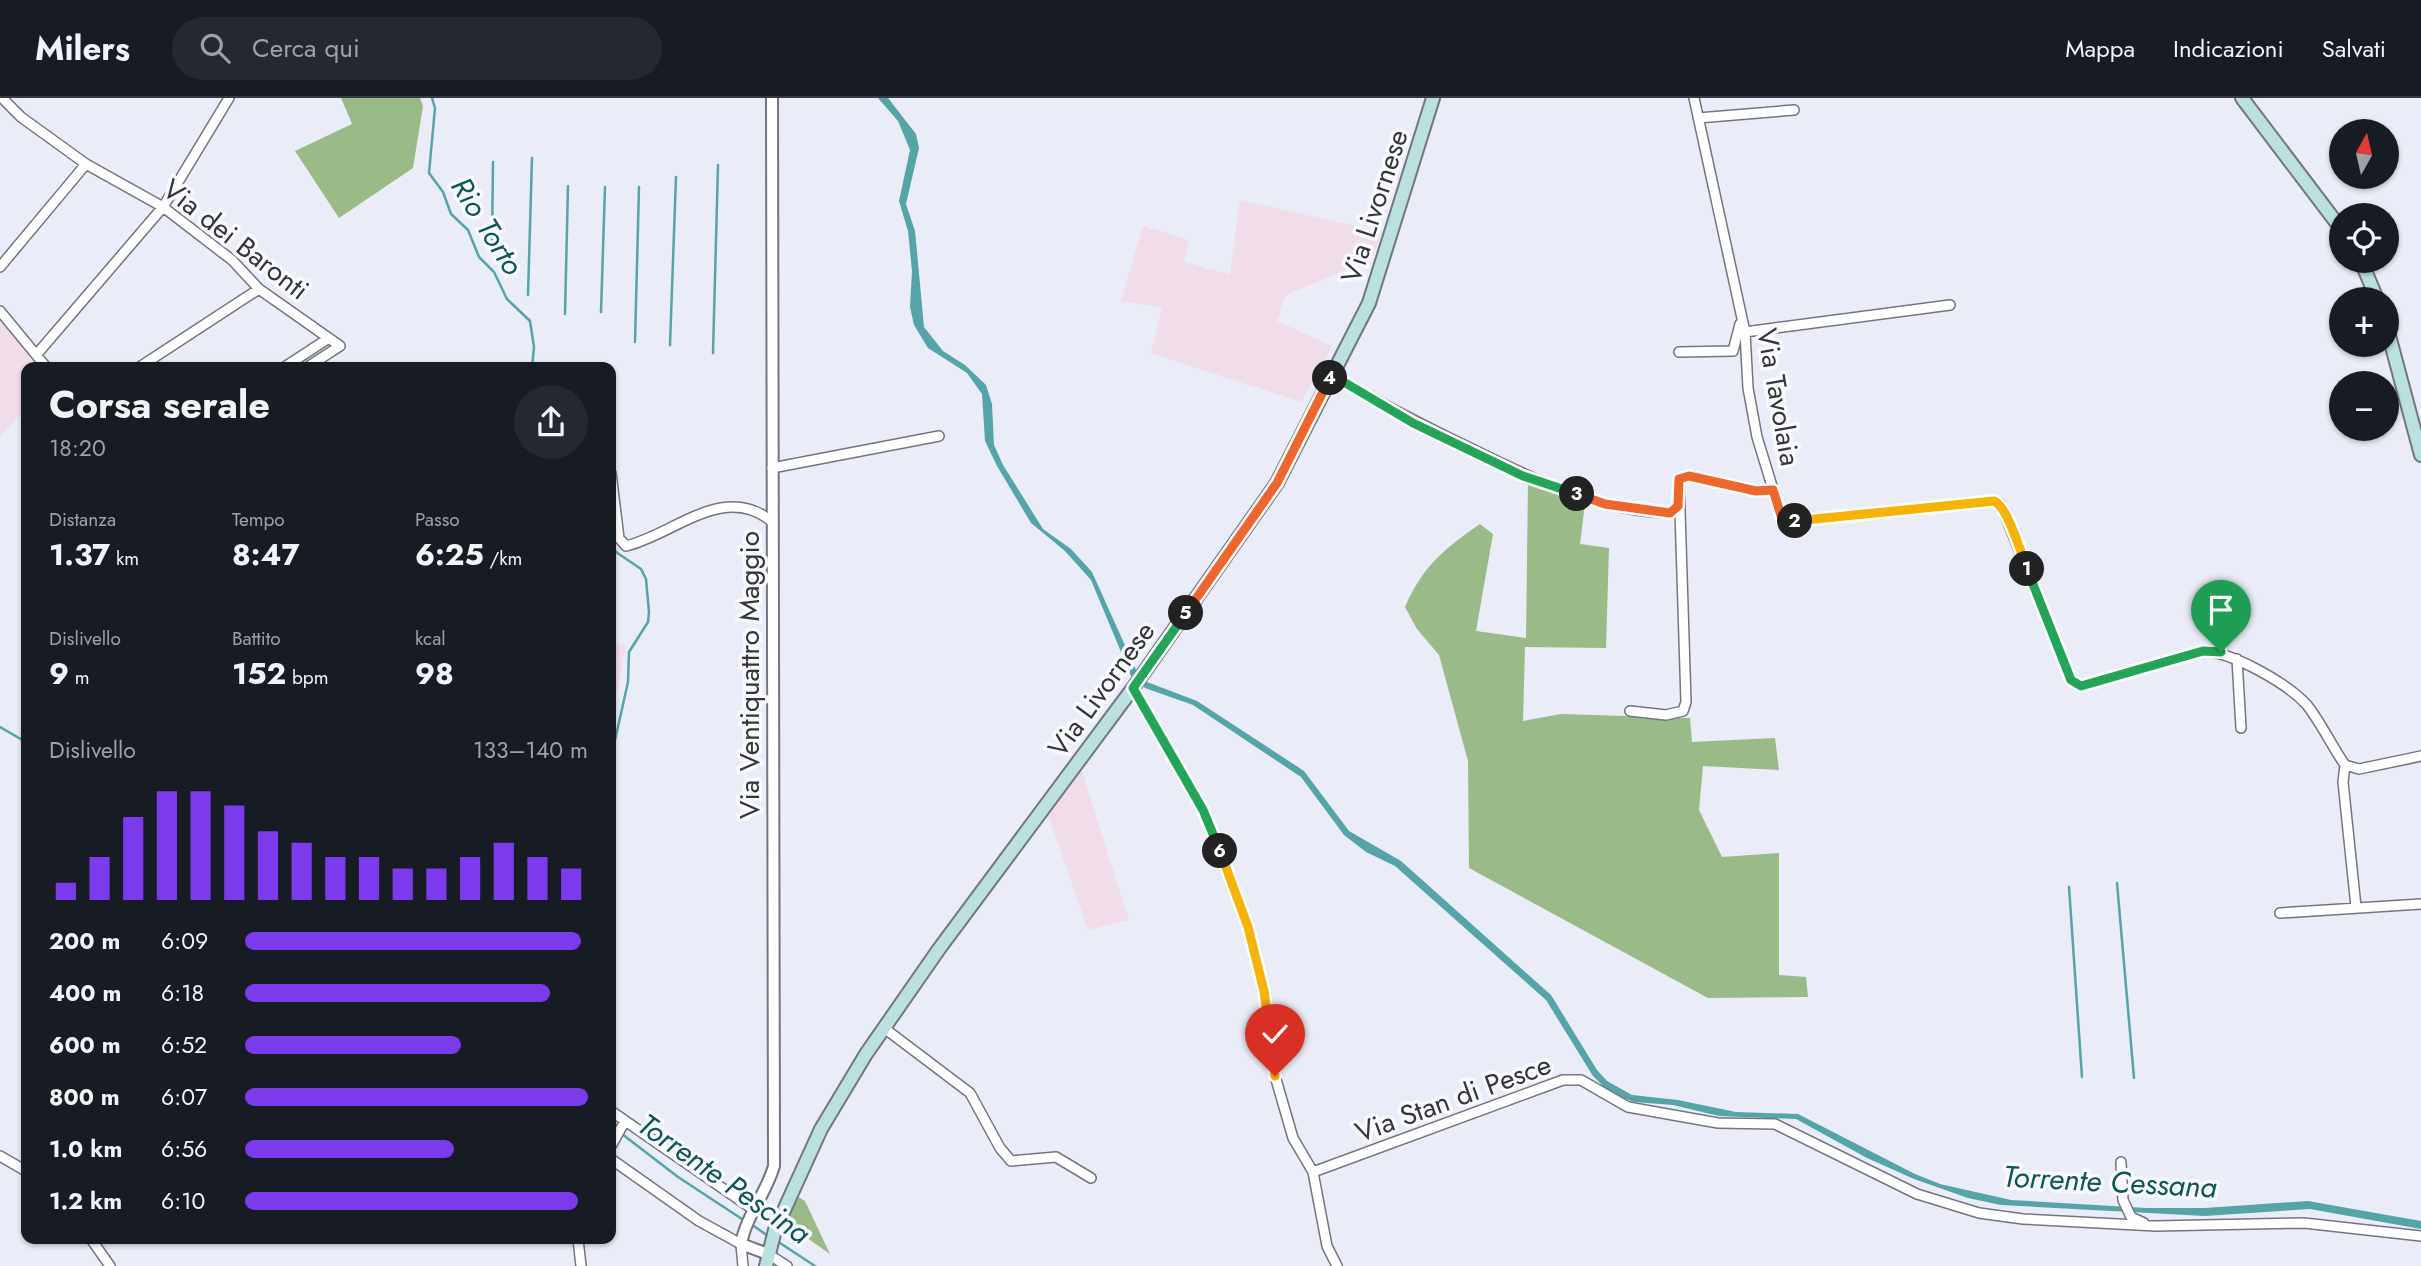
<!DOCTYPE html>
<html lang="it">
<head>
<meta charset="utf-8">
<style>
	:root { --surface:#171b24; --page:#242831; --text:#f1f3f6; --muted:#9ea1a6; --line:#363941; --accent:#7c3aed }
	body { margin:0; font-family:Jost,sans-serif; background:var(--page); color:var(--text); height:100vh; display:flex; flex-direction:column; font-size:26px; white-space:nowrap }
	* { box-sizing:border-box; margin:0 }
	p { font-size:23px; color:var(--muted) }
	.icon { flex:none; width:38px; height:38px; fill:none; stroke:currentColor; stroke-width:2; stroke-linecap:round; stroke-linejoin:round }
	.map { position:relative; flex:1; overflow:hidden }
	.sheet { position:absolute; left:21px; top:264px; width:595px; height:882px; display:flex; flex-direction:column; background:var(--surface); border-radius:14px; box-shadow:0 2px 5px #0004 }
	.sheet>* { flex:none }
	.needle { width:46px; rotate:8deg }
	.buttons { position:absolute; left:2329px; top:21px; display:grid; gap:14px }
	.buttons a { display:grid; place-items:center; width:70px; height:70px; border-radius:50%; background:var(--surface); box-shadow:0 2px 5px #0004; font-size:35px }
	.pin { position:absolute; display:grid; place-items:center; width:60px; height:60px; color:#fff; margin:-72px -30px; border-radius:50% 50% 50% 0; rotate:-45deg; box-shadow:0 0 7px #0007 }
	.pin .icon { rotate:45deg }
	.km { position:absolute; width:35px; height:35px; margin:-18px; border-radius:50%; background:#222; color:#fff; font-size:19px; line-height:35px; text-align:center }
	.round { display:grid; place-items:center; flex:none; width:74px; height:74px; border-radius:37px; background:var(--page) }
	.head { display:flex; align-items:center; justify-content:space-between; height:119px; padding:0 28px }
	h1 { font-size:38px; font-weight:700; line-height:52px }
	.metrics { display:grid; grid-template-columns:repeat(3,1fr); gap:10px; height:119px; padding:7px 28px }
	.metrics div { display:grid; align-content:center }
	.metrics b { font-size:30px; font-weight:700 }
	.metrics small { font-size:19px; font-weight:400 }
	.metrics p { font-size:19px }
	.chart { height:196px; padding:14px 28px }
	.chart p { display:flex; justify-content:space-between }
	.chart svg { width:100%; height:126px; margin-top:7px; stroke:var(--accent); stroke-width:6 }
	ul { padding:0 28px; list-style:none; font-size:23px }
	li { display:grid; grid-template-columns:112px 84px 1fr; align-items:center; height:52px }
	li i { height:18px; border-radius:9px; background:var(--accent) }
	header { display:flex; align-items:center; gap:42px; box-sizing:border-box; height:98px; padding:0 35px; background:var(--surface); border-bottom:2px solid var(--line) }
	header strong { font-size:33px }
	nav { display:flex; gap:38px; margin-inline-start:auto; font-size:24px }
	.search { width:490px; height:63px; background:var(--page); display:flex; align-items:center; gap:18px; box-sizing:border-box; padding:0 24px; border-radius:38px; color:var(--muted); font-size:26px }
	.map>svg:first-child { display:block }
	.industrial { fill:#f1dce9 }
	.forest { fill:#9aba88 }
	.water { fill:#55a4a8 }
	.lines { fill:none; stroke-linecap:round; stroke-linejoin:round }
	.stream { stroke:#55a4a8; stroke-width:2.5 }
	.minor-casing { stroke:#74767f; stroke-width:12 }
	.tertiary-casing { stroke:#74767f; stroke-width:14 }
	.secondary-casing { stroke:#74767f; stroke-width:16 }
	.minor { stroke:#fff; stroke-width:9 }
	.tertiary { stroke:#fff; stroke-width:10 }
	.secondary { stroke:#bae1e0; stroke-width:12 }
	.split-1-casing { stroke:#fff; stroke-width:14 }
	.split-2-casing { stroke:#fff; stroke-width:14 }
	.split-3-casing { stroke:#fff; stroke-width:14 }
	.split-4-casing { stroke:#fff; stroke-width:14 }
	.split-5-casing { stroke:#fff; stroke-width:14 }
	.split-6-casing { stroke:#fff; stroke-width:14 }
	.split-7-casing { stroke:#fff; stroke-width:14 }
	.split-1 { stroke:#22a559; stroke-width:9 }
	.split-2 { stroke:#f5b400; stroke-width:9 }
	.split-3 { stroke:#f0652b; stroke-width:9 }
	.split-4 { stroke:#22a559; stroke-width:9 }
	.split-5 { stroke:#f0652b; stroke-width:9 }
	.split-6 { stroke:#22a559; stroke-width:9 }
	.split-7 { stroke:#f5b400; stroke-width:9 }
	.labels { text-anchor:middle; stroke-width:7; stroke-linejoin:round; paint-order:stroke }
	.street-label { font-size:28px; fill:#35363a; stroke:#f9fafe }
	.water-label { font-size:30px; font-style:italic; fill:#0f5558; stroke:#f9fafe }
</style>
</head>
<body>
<header>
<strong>Milers</strong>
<div class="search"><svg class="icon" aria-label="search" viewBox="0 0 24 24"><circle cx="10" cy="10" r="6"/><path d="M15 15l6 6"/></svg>Cerca qui</div>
<nav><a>Mappa</a><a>Indicazioni</a><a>Salvati</a></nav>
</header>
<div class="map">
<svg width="2421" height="1168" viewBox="0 0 2421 1168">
	<rect width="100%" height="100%" fill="#eaecf7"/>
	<path class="industrial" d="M 1240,102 L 1382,134 L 1372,160 L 1285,198 L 1277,223 L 1332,248 L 1301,304 L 1151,255 L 1162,210 L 1121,203 L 1143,128 L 1189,142 L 1184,164 L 1230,177 Z
		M 0,222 L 41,269 L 26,270 L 26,310 L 0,339 Z
		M 611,543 L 626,547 L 611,622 Z
		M 1081,671 L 1129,822 L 1088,832 L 1047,714 Z"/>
	<path class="forest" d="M 341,0 L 420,0 L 423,8 L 413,70 L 339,120 L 295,53 L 352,26 Z
		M 1528,384 L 1585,405 L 1580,446 L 1609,450 L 1606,550 L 1525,549 L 1523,623 L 1561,616 L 1690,620 L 1692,644 L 1775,640 L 1779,672 L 1703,668 L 1699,712 L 1722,759 L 1779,755 L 1779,877 L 1806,879 L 1808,899 L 1708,900 L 1469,770 L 1468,663 L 1439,557 L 1417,531 L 1405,509 C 1423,468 1444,451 1480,426 L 1493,436 L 1476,533 L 1526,540 Z
		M 795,1097 L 805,1103 L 830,1156 L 784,1124 Z"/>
	<path class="water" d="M 878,0 L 888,0 L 916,36 L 919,50 L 906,106 L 915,133 L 924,229 L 943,253 L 965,267 L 986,287 L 992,306 L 994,347 L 1003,367 L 1043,431 L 1071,451 L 1092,474 L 1137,574 L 1147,584 L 1197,603 L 1304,673 L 1349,733 L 1401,763 L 1551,897 L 1597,972 L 1607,983 L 1632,997 L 1678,1002 L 1736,1014 L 1798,1016 L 1915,1076 L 1940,1086 L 2011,1102 L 2146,1110 L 2205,1110 L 2308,1103 L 2421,1123 L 2421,1131 L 2310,1111 L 2205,1118 L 2001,1107 L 1968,1100 L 1914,1081 L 1867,1060 L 1796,1021 L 1719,1018 L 1673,1007 L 1634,1004 L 1609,994 L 1593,978 L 1546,902 L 1395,768 L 1366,754 L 1344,737 L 1301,679 L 1193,607 L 1145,590 L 1131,578 L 1091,482 L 1065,453 L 1031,425 L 997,368 L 985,343 L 982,296 L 967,275 L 928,250 L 914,227 L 910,209 L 912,173 L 908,133 L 899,103 L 910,52 L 898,23 Z"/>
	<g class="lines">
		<path class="stream" d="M 432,0 L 435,10 L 429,75 L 443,94 L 451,116 L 468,132 L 479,159 L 494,174 L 507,201 L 530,223 L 534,249 L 532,270
			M 492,146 L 493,64
			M 528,197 L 532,60
			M 601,214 L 605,89
			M 565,216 L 568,88
			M 635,244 L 639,89
			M 670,247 L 676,79
			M 713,255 L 718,67
			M 611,446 L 616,454 L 641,471 L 646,481 L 649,514 L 648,524 L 629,554 L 628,584 L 611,660
			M 0,629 L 26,644
			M 2117,785 L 2134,980
			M 2069,789 L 2082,979
			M 622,1036 L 678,1079 L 745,1123
			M 751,1126 L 768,1138
			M 777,1143 L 815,1168"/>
		<g class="minor-casing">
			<path id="minor" d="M 2,0 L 21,19 L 86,66 L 163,109 L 232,162 L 259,191 L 340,248 L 306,270
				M 1694,0 L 1745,234 L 1748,290 L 1757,339 L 1783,424 L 1994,403 L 2000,406 L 2006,419 L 2071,582 L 2081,588 L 2203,553 C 2232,554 2287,585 2307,607 C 2321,625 2332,648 2345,667 L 2359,671 L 2421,658
				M 1698,20 L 1794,12
				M 0,169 L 86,66
				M 0,213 L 47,270
				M 1745,234 L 1950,207
				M 1679,254 L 1733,253 L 1740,226
				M 37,256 L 163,109 L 229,0
				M 138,270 L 259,191
				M 283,270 L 329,240
				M 1332,277 C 1380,306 1428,330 1478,354 C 1537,383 1602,414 1670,415 L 1678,408
				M 772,370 L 939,338
				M 611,375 L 619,440 L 626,448 C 673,437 724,384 771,423
				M 2237,561 L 2241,630
				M 1133,590 L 1203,712 L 1248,829 L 1264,893 L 1275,978 L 1293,1040 L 1313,1074 L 1327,1148 L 1337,1168
				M 1630,613 L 1666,617 L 1683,613 L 1686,604 L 1679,381 L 1689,378 L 1756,393 L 1773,392
				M 2345,667 L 2343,684 L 2356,809
				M 2280,815 L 2421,806
				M 884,930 L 970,995 L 1000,1050 L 1011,1063 L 1056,1059 L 1091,1080
				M 611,1013 L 754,1112
				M 611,1048 L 625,1023
				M 0,1058 L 26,1073
				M 611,1061 L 699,1123 L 741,1146 L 743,1168
				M 2121,1064 L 2123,1102 L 2131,1119 L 2144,1125
				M 1313,1074 L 1563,982 L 1581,982 L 1628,1009 L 1718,1025 L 1775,1026 L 1917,1096 L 1979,1115 L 2023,1121 L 2156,1128 L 2304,1125 L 2421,1138
				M 91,1141 L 110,1168
				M 578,1141 L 581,1168
				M 768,1156 L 787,1168"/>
		</g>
		<g class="tertiary-casing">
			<path id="tertiary" d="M 768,1156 L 741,1146 C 746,1118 766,1096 774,1068 L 772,0"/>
		</g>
		<g class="secondary-casing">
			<path id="secondary" d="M 2242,0 L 2342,132
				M 2361,163 L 2377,201
				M 2387,230 L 2421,357
				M 766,1168 L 775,1132 L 821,1031 L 866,956 L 939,851 L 1133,590 L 1277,385 L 1369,205 L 1433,0"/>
		</g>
		<use href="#minor" class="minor"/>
		<use href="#tertiary" class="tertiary"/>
		<use href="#secondary" class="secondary"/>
	</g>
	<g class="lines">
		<g class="split-1-casing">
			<path id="split-1" d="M 2027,471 L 2071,582 L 2081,588 L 2203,553 L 2221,554"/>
		</g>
		<g class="split-2-casing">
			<path id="split-2" d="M 1795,423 L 1994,403 C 2008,409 2021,455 2027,471"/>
		</g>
		<g class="split-3-casing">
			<path id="split-3" d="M 1577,396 L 1605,406 L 1670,415 L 1678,408 L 1679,381 L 1689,378 L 1756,393 L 1773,392 L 1783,424 L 1795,423"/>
		</g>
		<g class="split-4-casing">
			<path id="split-4" d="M 1330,280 L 1332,277 L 1413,325 L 1523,378 L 1577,396"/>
		</g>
		<g class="split-5-casing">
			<path id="split-5" d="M 1186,515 L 1277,385 L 1330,280"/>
		</g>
		<g class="split-6-casing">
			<path id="split-6" d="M 1186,515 L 1133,590 L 1203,712 L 1220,753"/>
		</g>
		<g class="split-7-casing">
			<path id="split-7" d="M 1220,753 L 1248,829 L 1264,893 L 1275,978"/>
		</g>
		<use href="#split-1" class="split-1"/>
		<use href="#split-2" class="split-2"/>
		<use href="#split-3" class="split-3"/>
		<use href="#split-4" class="split-4"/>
		<use href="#split-5" class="split-5"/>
		<use href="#split-6" class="split-6"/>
		<use href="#split-7" class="split-7"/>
	</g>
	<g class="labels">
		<g class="street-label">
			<text transform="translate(1374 108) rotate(-72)" y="10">Via Livornese</text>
			<text transform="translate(236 141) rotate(38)" y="10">Via dei Baronti</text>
			<text transform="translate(1779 299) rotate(80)" y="10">Via Tavolaia</text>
			<text transform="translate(749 577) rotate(-90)" y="10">Via Ventiquattro Maggio</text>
			<text transform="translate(1101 591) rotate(-54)" y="10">Via Livornese</text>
			<text transform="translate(1453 1000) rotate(-20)" y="10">Via Stan di Pesce</text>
		</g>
		<g class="water-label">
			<text transform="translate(487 128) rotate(58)" y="10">Rio Torto</text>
			<text transform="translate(724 1081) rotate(35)" y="10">Torrente Pescina</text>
			<text transform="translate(2110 1084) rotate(3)" y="10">Torrente Cessana</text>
		</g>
	</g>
</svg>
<div class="buttons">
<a><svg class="needle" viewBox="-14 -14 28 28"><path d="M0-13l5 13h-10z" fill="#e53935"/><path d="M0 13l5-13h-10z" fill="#9ea1a6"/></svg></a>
<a><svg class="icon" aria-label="locate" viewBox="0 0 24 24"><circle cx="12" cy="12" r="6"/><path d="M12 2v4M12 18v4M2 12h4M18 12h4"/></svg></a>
<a>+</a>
<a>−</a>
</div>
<div class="pin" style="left:2221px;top:554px;background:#1e9e55"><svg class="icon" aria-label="arrive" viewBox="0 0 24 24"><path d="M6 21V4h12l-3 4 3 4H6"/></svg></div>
<div class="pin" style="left:1275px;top:978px;background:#d93025"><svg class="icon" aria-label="check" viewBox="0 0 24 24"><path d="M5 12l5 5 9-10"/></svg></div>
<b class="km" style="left:2027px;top:471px">1</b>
<b class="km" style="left:1795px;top:423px">2</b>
<b class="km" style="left:1577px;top:396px">3</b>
<b class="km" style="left:1330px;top:280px">4</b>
<b class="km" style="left:1186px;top:515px">5</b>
<b class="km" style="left:1220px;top:753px">6</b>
<section class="sheet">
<div class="head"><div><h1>Corsa serale</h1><p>18:20</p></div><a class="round"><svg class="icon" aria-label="share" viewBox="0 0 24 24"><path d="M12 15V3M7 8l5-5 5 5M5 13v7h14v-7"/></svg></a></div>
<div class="metrics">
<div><p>Distanza</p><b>1.37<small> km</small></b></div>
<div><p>Tempo</p><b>8:47</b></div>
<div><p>Passo</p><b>6:25<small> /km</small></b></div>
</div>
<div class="metrics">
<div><p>Dislivello</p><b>9<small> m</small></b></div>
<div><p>Battito</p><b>152<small> bpm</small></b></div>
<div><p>kcal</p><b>98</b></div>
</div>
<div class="chart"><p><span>Dislivello</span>133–140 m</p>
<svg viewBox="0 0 160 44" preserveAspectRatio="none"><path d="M5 44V38M15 44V29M25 44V15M35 44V6M45 44V6M55 44V11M65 44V20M75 44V24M85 44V29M95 44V29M105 44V33M115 44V33M125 44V29M135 44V24M145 44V29M155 44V33"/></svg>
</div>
<ul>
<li><b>200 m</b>6:09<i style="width:98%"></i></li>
<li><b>400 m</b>6:18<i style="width:89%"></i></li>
<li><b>600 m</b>6:52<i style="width:63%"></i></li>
<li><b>800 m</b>6:07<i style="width:100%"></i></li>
<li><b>1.0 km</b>6:56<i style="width:61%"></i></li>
<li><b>1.2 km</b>6:10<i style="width:97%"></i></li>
</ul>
</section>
</div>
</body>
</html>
